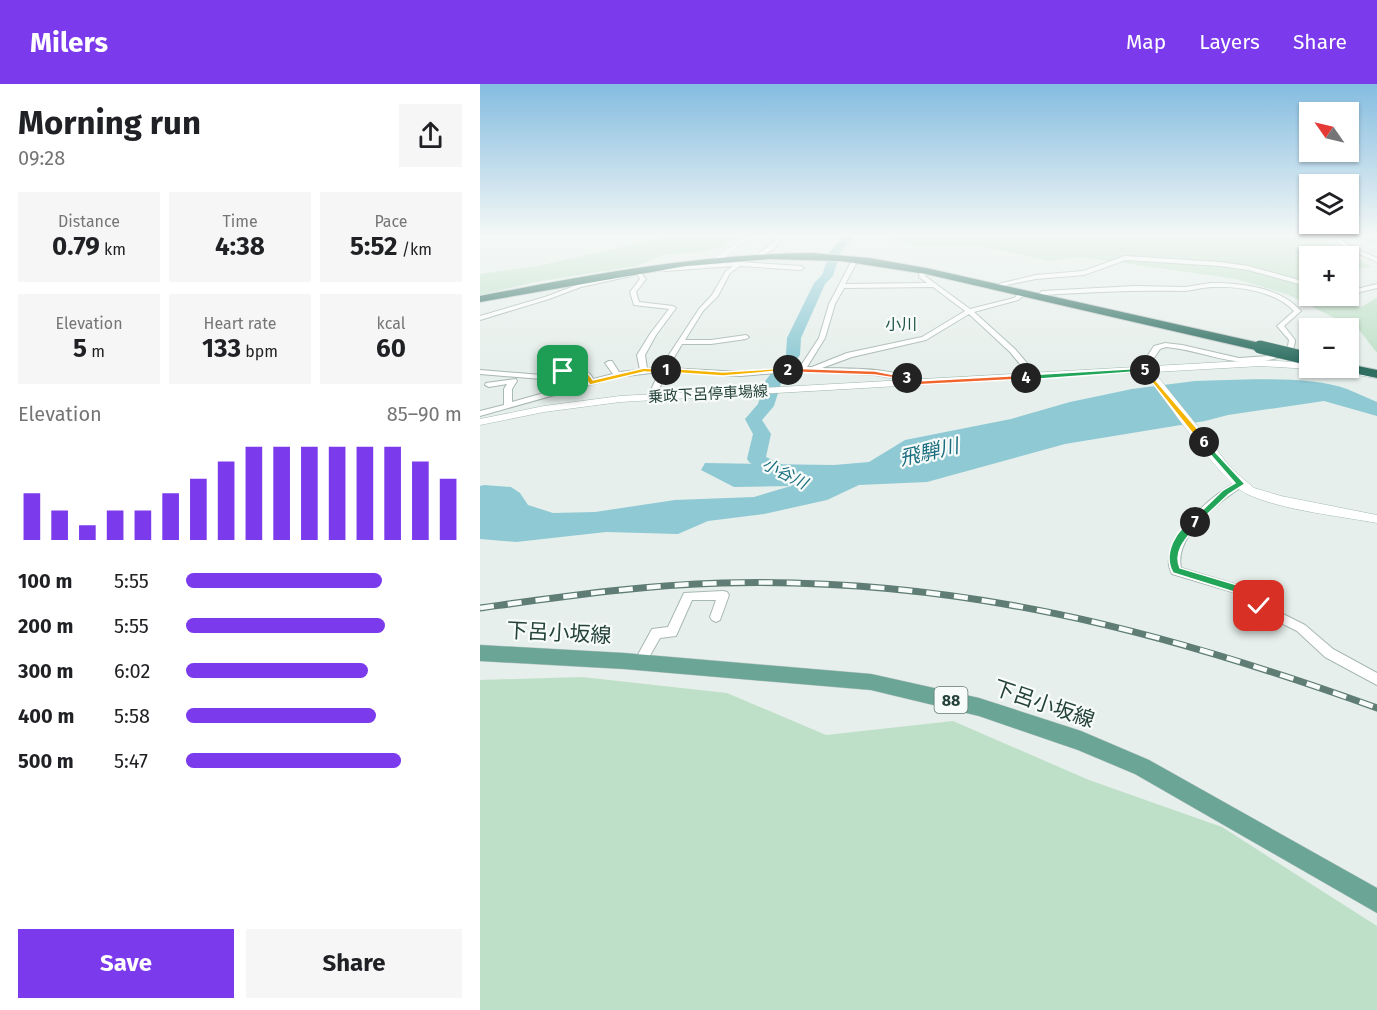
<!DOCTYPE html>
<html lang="en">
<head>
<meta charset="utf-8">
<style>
	:root { --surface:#fff; --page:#f6f6f6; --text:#202124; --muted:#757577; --accent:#7c3aed }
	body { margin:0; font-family:"Fira Sans","Noto Sans JP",sans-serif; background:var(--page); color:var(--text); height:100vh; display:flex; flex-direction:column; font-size:22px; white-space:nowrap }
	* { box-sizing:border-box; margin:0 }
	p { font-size:20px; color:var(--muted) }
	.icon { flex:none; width:33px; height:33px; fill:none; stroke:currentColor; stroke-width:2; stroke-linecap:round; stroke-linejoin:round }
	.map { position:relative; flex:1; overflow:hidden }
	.sheet { display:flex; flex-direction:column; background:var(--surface); width:480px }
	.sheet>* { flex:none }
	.needle { width:39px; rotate:304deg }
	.controls { position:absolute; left:819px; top:18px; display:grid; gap:12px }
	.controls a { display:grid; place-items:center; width:60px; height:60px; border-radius:0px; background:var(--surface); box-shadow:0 2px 4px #0004; font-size:30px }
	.pin { position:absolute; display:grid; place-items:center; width:51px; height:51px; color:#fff; margin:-26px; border-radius:12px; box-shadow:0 3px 9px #0006 }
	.km { position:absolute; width:30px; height:30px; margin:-15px; border-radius:50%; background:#222; color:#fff; font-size:16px; line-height:30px; text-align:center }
	.round { display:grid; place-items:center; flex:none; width:63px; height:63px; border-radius:0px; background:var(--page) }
	.summary { display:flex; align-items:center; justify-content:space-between; height:102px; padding:0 18px }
	h1 { font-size:33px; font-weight:700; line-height:45px }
	.metrics { display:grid; grid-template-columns:repeat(3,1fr); gap:9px; height:102px; padding:6px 18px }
	.metrics div { display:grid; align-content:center; border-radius:0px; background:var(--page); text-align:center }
	.metrics b { font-size:26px; font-weight:700 }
	.metrics small { font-size:16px; font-weight:400 }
	.metrics p { font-size:16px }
	.chart { height:168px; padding:12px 18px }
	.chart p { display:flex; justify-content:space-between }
	.chart svg { width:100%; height:108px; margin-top:6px; stroke:var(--accent); stroke-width:6 }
	.primary-button { display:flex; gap:12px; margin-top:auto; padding:12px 18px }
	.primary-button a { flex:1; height:69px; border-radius:0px; background:var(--accent); color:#fff; font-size:24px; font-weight:700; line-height:69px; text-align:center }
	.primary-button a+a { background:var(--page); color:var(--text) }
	ul { padding:0 18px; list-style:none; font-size:20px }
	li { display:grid; grid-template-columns:96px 72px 1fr; align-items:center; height:45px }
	li i { height:15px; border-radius:8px; background:var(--accent) }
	header { display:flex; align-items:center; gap:36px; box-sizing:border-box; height:84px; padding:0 30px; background:var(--accent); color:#fff }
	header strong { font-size:28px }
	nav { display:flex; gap:33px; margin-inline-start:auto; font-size:21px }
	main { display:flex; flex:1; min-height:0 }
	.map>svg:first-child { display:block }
	.green { fill:#bfe0c8 }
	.water { fill:#8ec9d4 }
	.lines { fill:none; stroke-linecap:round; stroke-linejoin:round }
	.stream { stroke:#8ec9d4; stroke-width:2 }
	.river { fill:#8ec9d4; fill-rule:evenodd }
	.street-casing { stroke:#a8b8b2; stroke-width:2 }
	.secondary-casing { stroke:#a4bbb3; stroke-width:1 }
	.primary-casing { stroke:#c2cac8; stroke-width:1 }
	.highway-casing { stroke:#c2cac8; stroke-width:2 }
	.street { fill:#fff; fill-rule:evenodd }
	.secondary { fill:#fff; fill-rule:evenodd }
	.primary { fill:#6aa596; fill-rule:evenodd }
	.highway { fill:#2f6f62; fill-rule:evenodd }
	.rail-casing { stroke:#5f7d75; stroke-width:7 }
	.rail { stroke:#f7fbf9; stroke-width:4.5; stroke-dasharray:14; stroke-linecap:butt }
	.highway-bridge-casing { stroke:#c2cac8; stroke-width:14; stroke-linecap:butt }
	.highway-bridge { stroke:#2f6f62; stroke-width:13 }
	.split-1 { fill:#f5b400; stroke:#fff; stroke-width:1.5 }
	.split-2 { fill:#f5b400; stroke:#fff; stroke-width:1.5 }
	.split-3 { fill:#f0652b; stroke:#fff; stroke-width:1.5 }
	.split-4 { fill:#f0652b; stroke:#fff; stroke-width:1.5 }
	.split-5 { fill:#22a559; stroke:#fff; stroke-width:1.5 }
	.split-6 { fill:#f5b400; stroke:#fff; stroke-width:1.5 }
	.split-7 { fill:#22a559; stroke:#fff; stroke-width:1.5 }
	.split-8 { fill:#22a559; stroke:#fff; stroke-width:1.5 }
	.labels { text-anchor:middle; stroke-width:4.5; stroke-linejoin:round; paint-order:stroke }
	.far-street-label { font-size:15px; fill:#24423a; stroke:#f7fbf9 }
	.far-neighbourhood-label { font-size:16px; fill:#1f5548; stroke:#f7fbf9 }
	.far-water-label { font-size:16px; font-style:italic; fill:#1c6f80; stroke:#f7fbf9 }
	.shield { fill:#f7fbf9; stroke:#637a73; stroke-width:1.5 }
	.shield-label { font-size:16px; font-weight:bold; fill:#24423a }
	.water-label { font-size:20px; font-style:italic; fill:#1c6f80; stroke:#f7fbf9 }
	.near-street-label { font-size:21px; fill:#24423a; stroke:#f7fbf9 }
</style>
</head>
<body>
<header>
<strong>Milers</strong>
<nav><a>Map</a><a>Layers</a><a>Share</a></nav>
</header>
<main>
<section class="sheet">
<div class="summary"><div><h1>Morning run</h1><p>09:28</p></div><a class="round"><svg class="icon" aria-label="share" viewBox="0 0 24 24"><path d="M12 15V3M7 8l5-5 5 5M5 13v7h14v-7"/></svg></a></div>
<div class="metrics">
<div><p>Distance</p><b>0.79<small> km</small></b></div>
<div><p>Time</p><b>4:38</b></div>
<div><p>Pace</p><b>5:52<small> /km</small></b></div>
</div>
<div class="metrics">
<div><p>Elevation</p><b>5<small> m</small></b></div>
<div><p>Heart rate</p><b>133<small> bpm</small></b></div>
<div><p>kcal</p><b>60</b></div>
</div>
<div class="chart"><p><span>Elevation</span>85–90 m</p>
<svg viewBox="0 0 160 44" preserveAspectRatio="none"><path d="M5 44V25M15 44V32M25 44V38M35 44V32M45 44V32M55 44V25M65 44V19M75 44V12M85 44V6M95 44V6M105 44V6M115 44V6M125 44V6M135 44V6M145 44V12M155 44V19"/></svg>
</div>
<ul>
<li><b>100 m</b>5:55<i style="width:71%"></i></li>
<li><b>200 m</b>5:55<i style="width:72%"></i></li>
<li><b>300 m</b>6:02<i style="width:66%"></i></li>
<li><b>400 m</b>5:58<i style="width:69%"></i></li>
<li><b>500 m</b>5:47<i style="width:78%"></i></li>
</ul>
<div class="primary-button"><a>Save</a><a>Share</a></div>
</section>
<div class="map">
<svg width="897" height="926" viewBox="0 0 897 926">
	<rect width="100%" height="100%" fill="#e6efeb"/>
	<path class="green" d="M 201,150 L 263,150 L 239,163 L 219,168 L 183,171 L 156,182 L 55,198 L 0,211 L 0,190 L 58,182 Z
		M 404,150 L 837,150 L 891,183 L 869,186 L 868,172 L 830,172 L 830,212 L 861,212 L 881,223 L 897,214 L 897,269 L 880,247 L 809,211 L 756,195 L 600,173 L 568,177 L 502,162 L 436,162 L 411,155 Z
		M 102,593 L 247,609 L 346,651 L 473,637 L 609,696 L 742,743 L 897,842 L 897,926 L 0,926 L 0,596 Z"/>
	<path class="water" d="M 715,297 C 757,296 829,291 867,305 C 877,309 887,314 897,318 L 897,332 L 844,317 L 748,331 L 725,337 L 585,360 L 447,398 L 379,401 L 347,416 L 284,430 L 228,437 L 198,450 L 126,448 L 36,458 L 0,455 L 0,402 L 4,401 L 31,403 L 40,409 L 48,421 L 73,429 L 115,428 L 195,416 L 274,413 L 311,402 L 254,403 L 221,386 L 225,379 L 354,381 L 389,378 L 425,356 L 531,335 L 590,318 L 652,305 Z"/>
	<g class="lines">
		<path class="stream" d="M 874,150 L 897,159"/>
		<path class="river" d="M 365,150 L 376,150 L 360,169 L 353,192 L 345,200 L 321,254 L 320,271 L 302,296 L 294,322 L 282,336 L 291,350 L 286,373 L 316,387 L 318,391 L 316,395 L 309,397 L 270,379 L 267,375 L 273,350 L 265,335 L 278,320 L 286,296 L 306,271 L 307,254 L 334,199 L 342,191 L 350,168 Z"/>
		<g class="street-casing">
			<path id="street" d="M 289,150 L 297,150 L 303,153 C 298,162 288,171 278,172 L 278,170 L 296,156 L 297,154 Z
				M 848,150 L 854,150 L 868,161 L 897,174 L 897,178 L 864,163 Z
				M 645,172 L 740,178 L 768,182 L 830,199 L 830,203 L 768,186 L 740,182 L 646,176 L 604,191 L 556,195 L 517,203 L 514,201 L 556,191 L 603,187 Z
				M 260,178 L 321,182 L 324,184 L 321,186 L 260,182 L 250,189 L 238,212 L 223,227 L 205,256 L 231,256 L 266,251 L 269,253 L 266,255 L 231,260 L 202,260 L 188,284 L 261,288 L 320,283 L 339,254 L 349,220 L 370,180 L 373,178 L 376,180 L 365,200 L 447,199 L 439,193 L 440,187 L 443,185 L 446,187 L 445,192 L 490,225 L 534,214 L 540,209 L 544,209 L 544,211 L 538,216 L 494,228 L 535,265 L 559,293 L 552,295 L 530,268 L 489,230 L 446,256 L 372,273 L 342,284 C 370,285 413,283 437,297 L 438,299 L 434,301 L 424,296 L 395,291 L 318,287 L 261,292 L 186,288 L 176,313 L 172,315 L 169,315 L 168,313 L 179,288 L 138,293 L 0,332 L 0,327 L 24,321 L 24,305 L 27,300 L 9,303 L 5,301 L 6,299 L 36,295 L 37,297 L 32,305 L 32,318 L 106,297 L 103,291 L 81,289 L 81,292 L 62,295 L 0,290 L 0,286 L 62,291 L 80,288 L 80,285 L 83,285 C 94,286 109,283 113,295 L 133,290 L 125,279 L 129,277 L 132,277 L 139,288 L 160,286 L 157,271 L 170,250 L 189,225 L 154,221 L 150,208 L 160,195 L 157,190 L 160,188 L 166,195 L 156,208 L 159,218 L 193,222 L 196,224 L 176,251 L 165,271 L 167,285 L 181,283 L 219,225 L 232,211 L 246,187 L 253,182 L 185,187 L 182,185 L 183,184 ZM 453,203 L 485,227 L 442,253 L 367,269 L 332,283 L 327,283 L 345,254 L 355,220 L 364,204 Z
				M 149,189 L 152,191 L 151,192 L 101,203 L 69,215 L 0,236 L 0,232 L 65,213 L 97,201 Z
				M 731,199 C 761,199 800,203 821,227 L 804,242 L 815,256 C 815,267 808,271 797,274 C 754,286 727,267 686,263 L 680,265 L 670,280 L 671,286 L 667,288 L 663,286 L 662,280 L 674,262 L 685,259 L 702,261 L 759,274 L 789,272 L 804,266 L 808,262 L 809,256 L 797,242 L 814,227 C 795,207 759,202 733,203 C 722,203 712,207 701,207 C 655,206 610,208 564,211 L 559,215 L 554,214 L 562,207 L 655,202 L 705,203 Z
				M 897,200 L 897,204 L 868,211 L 868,207 Z
				M 760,397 L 765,400 L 763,402 C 739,418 694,451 701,484 L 764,503 L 791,524 L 825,541 L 853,565 L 897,589 L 897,601 L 845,573 L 817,547 L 783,530 L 756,509 L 692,490 C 690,486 688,481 689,476 C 689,449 736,406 760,397 Z
				M 243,507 L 247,508 L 249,511 L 240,536 L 236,538 L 232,536 L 230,533 L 236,516 L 212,516 L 196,552 L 180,554 L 164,582 L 160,583 L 156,582 L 154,578 L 172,545 L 188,543 L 204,509 Z"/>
		</g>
		<g class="secondary-casing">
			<path id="secondary" d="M 275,150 L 284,150 L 261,160 L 241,177 L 234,175 L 257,158 Z
				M 781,276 L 830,279 L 830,284 L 834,284 L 830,285 L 781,282 L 674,288 L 752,385 L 774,404 L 801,412 L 897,431 L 897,439 C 859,432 801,426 767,410 C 742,399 684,314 664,288 L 140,318 L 64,328 L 0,341 L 0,335 L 64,322 L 140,312 Z
				M 846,284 L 866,284 L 897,288 L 897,294 L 850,287 Z"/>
		</g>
		<g class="primary-casing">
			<path id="primary" d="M 0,561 L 144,569 L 391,590 L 499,614 L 601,647 L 669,676 L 897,804 L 897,829 L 655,690 L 598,666 L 499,632 L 391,606 L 144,585 L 0,577 Z"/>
		</g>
		<g class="highway-casing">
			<path id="highway" d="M 332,169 L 389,174 L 446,184 L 780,259 L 786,263 L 780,267 L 446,190 L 361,177 L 290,175 L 206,182 L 0,218 L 0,212 C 110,191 219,170 332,169 Z
				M 868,280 L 897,286 L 897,294 L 863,287 L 862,284 L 868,284 Z"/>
		</g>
		<use href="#street" class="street"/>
		<use href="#secondary" class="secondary"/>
		<use href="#primary" class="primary"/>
		<use href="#highway" class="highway"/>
		<g class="rail-casing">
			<path id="rail" d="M 0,524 C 80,513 161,501 242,499 C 477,493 678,545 897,624"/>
		</g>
		<use href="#rail" class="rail"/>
		<g class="highway-bridge-casing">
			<path id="highway-bridge" d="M 780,263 L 830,275"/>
		</g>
		<use href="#highway-bridge" class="highway-bridge"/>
	</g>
	<linearGradient id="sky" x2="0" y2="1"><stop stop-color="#84bce0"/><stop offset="0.54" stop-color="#f4f8f6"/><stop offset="1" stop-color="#f4f8f6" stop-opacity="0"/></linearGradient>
	<rect width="897" height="280" fill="url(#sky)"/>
	<path class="split-1" d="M 164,284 L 190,286 L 186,289 L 164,288 L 110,301 L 103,291 L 80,287 L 83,285 L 107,288 L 113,296 Z"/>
	<path class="split-2" d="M 186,284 L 243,288 L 308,284 L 311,286 L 243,292 L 184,288 Z"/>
	<path class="split-3" d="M 305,284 L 395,287 L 430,294 L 427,296 L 395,291 L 308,288 Z"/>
	<path class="split-4" d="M 546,291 L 548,295 L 434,301 L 423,294 L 427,292 L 436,297 Z"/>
	<path class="split-5" d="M 665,284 L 668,287 L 546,296 L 542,294 L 546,291 Z"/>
	<path class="split-6" d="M 665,284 L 727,356 L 727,360 L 721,360 L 663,287 Z"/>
	<path class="split-7" d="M 724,356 L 765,400 L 749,410 L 715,442 L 711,438 L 712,436 L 743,406 L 755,399 L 721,360 L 720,358 Z"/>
	<path class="split-8" d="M 715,435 L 720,438 C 710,451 692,465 700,484 L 764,503 L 783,519 L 783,525 L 775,525 L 757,509 L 693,489 C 682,470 696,444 715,435 Z"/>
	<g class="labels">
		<g class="far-street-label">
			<text transform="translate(228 310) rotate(-3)" y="5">乗政下呂停車場線</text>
		</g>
		<g class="far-neighbourhood-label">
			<text x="421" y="246">小川</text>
		</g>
		<g class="far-water-label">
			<text transform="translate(305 389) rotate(27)" y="6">小谷川</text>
		</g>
		<rect class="shield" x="454.5" y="603" width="33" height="26" rx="4.5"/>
		<g class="shield-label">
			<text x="471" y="622">88</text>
		</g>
		<g class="water-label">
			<text transform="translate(449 368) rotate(-13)" y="7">飛騨川</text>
		</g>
		<g class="near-street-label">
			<text transform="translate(79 549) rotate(3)" y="7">下呂小坂線</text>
			<text transform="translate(564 620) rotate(19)" y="7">下呂小坂線</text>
		</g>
	</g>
</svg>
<div class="controls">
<a><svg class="needle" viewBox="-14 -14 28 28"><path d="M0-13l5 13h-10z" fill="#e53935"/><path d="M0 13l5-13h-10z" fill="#757577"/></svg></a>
<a><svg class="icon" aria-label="layers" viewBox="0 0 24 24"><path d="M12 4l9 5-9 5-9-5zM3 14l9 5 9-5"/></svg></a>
<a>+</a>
<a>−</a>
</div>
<div class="pin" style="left:83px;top:287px;background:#1e9e55"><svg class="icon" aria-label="arrive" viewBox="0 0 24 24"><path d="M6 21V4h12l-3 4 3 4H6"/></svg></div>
<div class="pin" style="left:779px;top:522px;background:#d93025"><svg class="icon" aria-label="check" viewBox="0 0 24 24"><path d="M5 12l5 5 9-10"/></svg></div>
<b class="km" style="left:186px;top:286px">1</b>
<b class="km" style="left:308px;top:286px">2</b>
<b class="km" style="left:427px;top:294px">3</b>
<b class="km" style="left:546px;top:294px">4</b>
<b class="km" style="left:665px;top:286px">5</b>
<b class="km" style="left:724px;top:358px">6</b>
<b class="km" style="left:715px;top:438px">7</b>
</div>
</main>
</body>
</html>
